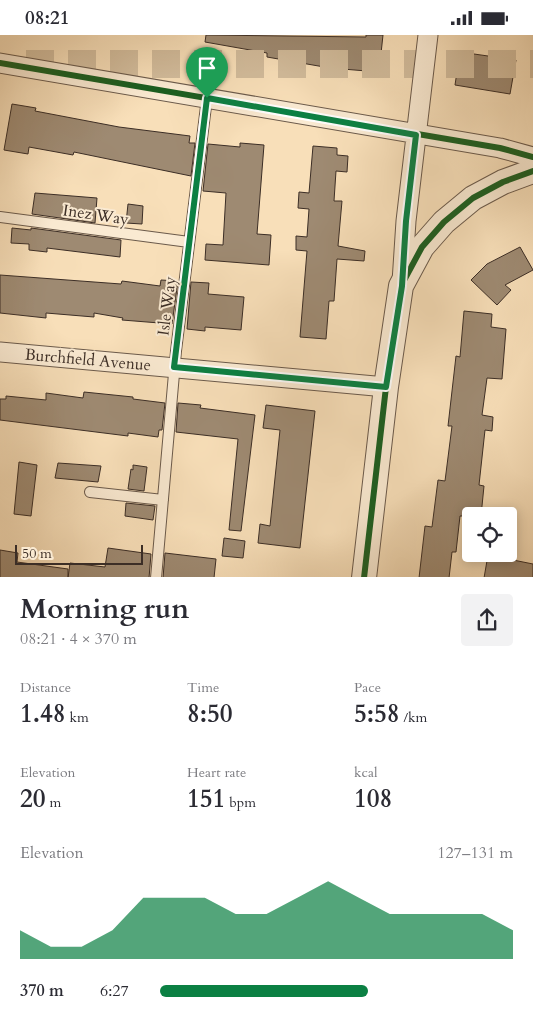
<!DOCTYPE html>
<html lang="en">
<head>
<meta charset="utf-8">
<style>
	:root { --surface:#fff; --page:#f2f2f3; --text:#2b2b33; --muted:#7c7c81; --accent:#0b8043 }
	body { margin:0; font-family:Cardo,serif; background:var(--page); color:var(--text); height:100vh; display:flex; flex-direction:column; font-size:19px; white-space:nowrap }
	* { box-sizing:border-box; margin:0 }
	p { font-size:16px; color:var(--muted) }
	.icon { flex:none; width:28px; height:28px; fill:none; stroke:currentColor; stroke-width:2; stroke-linecap:round; stroke-linejoin:round }
	.map { position:relative; height:542px; overflow:hidden }
	.sheet { display:flex; flex-direction:column; background:var(--surface); flex:1 }
	.sheet>* { flex:none }
	.buttons { position:absolute; left:462px; top:472px; display:grid; gap:10px }
	.buttons a { display:grid; place-items:center; width:55px; height:55px; border-radius:5px; background:var(--surface); box-shadow:0 2px 12px #0003; font-size:25px }
	.scale { position:absolute; left:15px; bottom:12px; width:128px; box-sizing:border-box; padding-left:5px; border:2px solid #3c2e26; border-top:0; font-size:14px; line-height:18px; white-space:nowrap; color:#3c2e26; -webkit-text-stroke:4px #faead2; paint-order:stroke }
	.pin { position:absolute; display:grid; place-items:center; width:42px; height:42px; color:#fff; margin:-51px -21px; border-radius:50% 50% 50% 0; rotate:-45deg; box-shadow:0 0 5px #0007 }
	.pin .icon { rotate:45deg }
	.round { display:grid; place-items:center; flex:none; width:52px; height:52px; border-radius:5px; background:var(--page) }
	.summary { display:flex; align-items:center; justify-content:space-between; height:85px; padding:0 20px }
	h1 { font-size:28px; font-weight:800; line-height:38px }
	.stats { display:grid; grid-template-columns:repeat(3,1fr); gap:8px; height:85px; padding:5px 20px }
	.stats div { display:grid; align-content:center }
	.stats b { font-size:25px; font-weight:800 }
	.stats small { font-size:14px; font-weight:400 }
	.stats p { font-size:14px }
	.chart { height:140px; padding:10px 20px }
	.chart p { display:flex; justify-content:space-between }
	.chart svg { width:100%; height:90px; margin-top:5px; fill:var(--accent); opacity:.7 }
	ul { padding:0 20px; list-style:none; font-size:16px }
	li { display:grid; grid-template-columns:80px 60px 1fr; align-items:center; height:38px }
	li i { height:12px; border-radius:6px; background:var(--accent) }
	.status { display:flex; justify-content:space-between; align-items:center; height:35px; padding:0 25px; background:var(--surface); direction:ltr }
	.status svg { height:14px; fill:currentColor }
	.map>svg:first-child { display:block }
	.building { fill:#9e8a72; stroke:#3c2e26 }
	.lines { fill:none; stroke-linecap:round; stroke-linejoin:round }
	.motorway-tunnel { stroke:#d2bc9c; stroke-width:28; stroke-dasharray:28 14; stroke-linecap:butt }
	.service-casing { stroke:#6b5a4b; stroke-width:12 }
	.minor-casing { stroke:#6b5a4b; stroke-width:21 }
	.tertiary-casing { stroke:#6b5a4b; stroke-width:26 }
	.service { stroke:#faead2; stroke-width:10 }
	.minor { stroke:#faead2; stroke-width:19 }
	.tertiary { stroke:#faead2; stroke-width:24 }
	.cycleway-casing { stroke:#faead2; stroke-width:9 }
	.cycleway { stroke:#1b5e20; stroke-width:6 }
	.route-casing { stroke:#fff; stroke-width:10 }
	.route { stroke:#0b8043; stroke-width:6 }
	.labels { text-anchor:middle; stroke-width:4; stroke-linejoin:round; paint-order:stroke }
	.street-label { font-size:16px; fill:#3c2e26; stroke:#faead2 }
</style>
</head>
<body>
<div class="status"><b>08:21</b><svg viewBox="0 0 49 12"><path d="M0 12V9h3v3zM5 12V6h3v6zM10 12V3h3v9zM15 12V0h3v12zM26 1h20v11H26zM47 4h2v5h-2z"/></svg></div>
<div class="map">
<svg width="533" height="543" viewBox="0 0 533 543">
	<rect width="100%" height="100%" fill="#f8dfb9"/>
	<filter id="stains"><feTurbulence type="fractalNoise" baseFrequency=".004" numOctaves="4"/><feColorMatrix values="0 0 0 0 .2 0 0 0 0 .09 0 0 0 0 .02 0 0 0 .5 -.17"/></filter>
	<radialGradient id="worn" r=".72"><stop offset=".6" stop-color="#630" stop-opacity="0"/><stop offset="1" stop-color="#630" stop-opacity=".3"/></radialGradient>
	<path class="building" d="M 206,0 L 366,2 L 366,0 L 383,0 L 379,37 L 330,33 L 267,22 L 267,18 L 205,7 Z
		M 460,17 L 516,25 L 510,59 L 455,50 Z
		M 12,69 L 36,73 L 35,76 L 119,92 L 190,101 L 189,108 L 195,108 L 191,141 L 74,117 L 73,120 L 29,112 L 28,119 L 4,115 Z
		M 240,108 L 264,110 L 257,199 L 271,200 L 269,230 L 205,225 L 206,209 L 223,210 L 226,158 L 203,156 L 208,109 L 240,112 Z
		M 313,111 L 337,113 L 337,120 L 348,121 L 347,137 L 336,136 L 334,166 L 342,166 L 338,211 L 365,216 L 364,226 L 337,224 L 334,266 L 329,266 L 326,304 L 300,302 L 307,216 L 296,215 L 296,201 L 307,202 L 309,174 L 298,173 L 299,157 L 309,158 Z
		M 35,158 L 97,163 L 95,188 L 32,179 Z
		M 128,169 L 143,171 L 142,189 L 126,188 Z
		M 12,193 L 31,195 L 31,193 L 121,205 L 120,222 L 47,213 L 47,217 L 29,215 L 29,209 L 11,208 Z
		M 520,212 L 533,235 L 505,250 L 511,255 L 497,270 L 471,245 L 487,229 Z
		M 0,240 L 121,249 L 122,246 L 160,251 L 161,245 L 178,246 L 172,289 L 122,285 L 123,283 L 94,278 L 94,282 L 46,278 L 46,283 L 0,278 Z
		M 191,247 L 209,248 L 208,259 L 244,262 L 241,295 L 205,292 L 205,296 L 187,294 Z
		M 464,276 L 492,279 L 491,292 L 506,294 L 502,344 L 487,343 L 482,380 L 493,382 L 492,396 L 485,395 L 479,450 L 484,451 L 481,481 L 460,481 L 456,517 L 452,517 L 449,543 L 419,543 L 425,491 L 432,492 L 438,445 L 445,446 L 452,391 L 448,391 L 456,321 L 460,322 Z
		M 84,357 L 133,362 L 133,364 L 165,368 L 162,395 L 159,395 L 158,402 L 128,398 L 128,401 L 0,385 L 0,364 L 6,364 L 6,361 L 46,365 L 46,358 L 83,363 Z
		M 178,368 L 201,370 L 200,373 L 255,380 L 241,496 L 229,495 L 238,404 L 176,397 Z
		M 266,370 L 315,376 L 300,513 L 258,508 L 260,489 L 270,491 L 280,395 L 263,393 Z
		M 19,427 L 37,430 L 31,481 L 14,479 Z
		M 58,428 L 101,431 L 98,447 L 55,443 Z
		M 133,430 L 147,432 L 144,456 L 128,454 L 131,434 L 133,435 Z
		M 126,468 L 155,471 L 153,485 L 125,481 Z
		M 224,503 L 245,506 L 243,523 L 222,521 Z
		M 108,513 L 151,519 L 149,543 L 68,543 L 70,528 L 105,532 Z
		M 0,515 L 18,518 L 17,527 L 68,534 L 68,543 L 0,543 Z
		M 165,518 L 216,524 L 214,543 L 163,543 Z
		M 488,520 L 533,529 L 533,543 L 484,543 Z"/>
	<g class="lines">
		<path class="motorway-tunnel" d="M 26,29 L 533,29"/>
		<g class="service-casing">
			<path id="service" d="M 0,182 L 189,207
				M 90,457 L 163,465
				M 156,543 L 176,316 L 207,63"/>
		</g>
		<g class="minor-casing">
			<path id="minor" d="M 0,28 L 500,113 L 533,122
				M 402,247 L 406,186 L 428,0
				M 0,317 L 386,352"/>
		</g>
		<g class="tertiary-casing">
			<path id="tertiary" d="M 364,543 L 386,352 L 401,251 L 422,212 L 444,187 L 473,163 L 503,147 L 533,136"/>
		</g>
		<use href="#service" class="service"/>
		<use href="#minor" class="minor"/>
		<use href="#tertiary" class="tertiary"/>
		<g class="cycleway-casing">
			<path id="cycleway" d="M 0,28 L 500,113 L 533,122
				M 364,543 L 386,352 L 401,251 L 422,212 L 444,187 L 473,163 L 503,147 L 533,136"/>
		</g>
		<use href="#cycleway" class="cycleway"/>
	</g>
	<g class="lines">
		<g class="route-casing">
			<path id="route" d="M 207,63 L 416,100 L 406,186 L 402,251 L 386,352 L 174,332 Z"/>
		</g>
		<use href="#route" class="route"/>
	</g>
	<g class="labels">
		<g class="street-label">
			<text transform="translate(96 179) rotate(8)" y="6">Inez Way</text>
			<text transform="translate(166 271) rotate(-83)" y="6">Isle Way</text>
			<text transform="translate(88 324) rotate(5)" y="6">Burchfield Avenue</text>
		</g>
	</g>
	<rect width="100%" height="100%" filter="url(#stains)"/>
	<rect width="100%" height="100%" fill="url(#worn)"/>
</svg>
<div class="buttons">
<a><svg class="icon" aria-label="locate" viewBox="0 0 24 24"><circle cx="12" cy="12" r="6"/><path d="M12 2v4M12 18v4M2 12h4M18 12h4"/></svg></a>
</div>
<div class="scale">50 m</div>
<div class="pin" style="left:207px;top:63px;background:#1e9e55"><svg class="icon" aria-label="arrive" viewBox="0 0 24 24"><path d="M6 21V4h12l-3 4 3 4H6"/></svg></div>
</div>
<section class="sheet">
<div class="summary"><div><h1>Morning run</h1><p>08:21 · 4 × 370 m</p></div><a class="round"><svg class="icon" aria-label="share" viewBox="0 0 24 24"><path d="M12 15V3M7 8l5-5 5 5M5 13v7h14v-7"/></svg></a></div>
<div class="stats">
<div><p>Distance</p><b>1.48<small> km</small></b></div>
<div><p>Time</p><b>8:50</b></div>
<div><p>Pace</p><b>5:58<small> /km</small></b></div>
</div>
<div class="stats">
<div><p>Elevation</p><b>20<small> m</small></b></div>
<div><p>Heart rate</p><b>151<small> bpm</small></b></div>
<div><p>kcal</p><b>108</b></div>
</div>
<div class="chart"><p><span>Elevation</span>127–131 m</p>
<svg viewBox="0 0 160 44" preserveAspectRatio="none"><path d="M0 44V30L10 38L20 38L30 30L40 14L50 14L60 14L70 22L80 22L90 14L100 6L110 14L120 22L130 22L140 22L150 22L160 30V44z"/></svg>
</div>
<ul>
<li><b>370 m</b>6:27<i style="width:59%"></i></li>
</ul>
</section>
</body>
</html>
